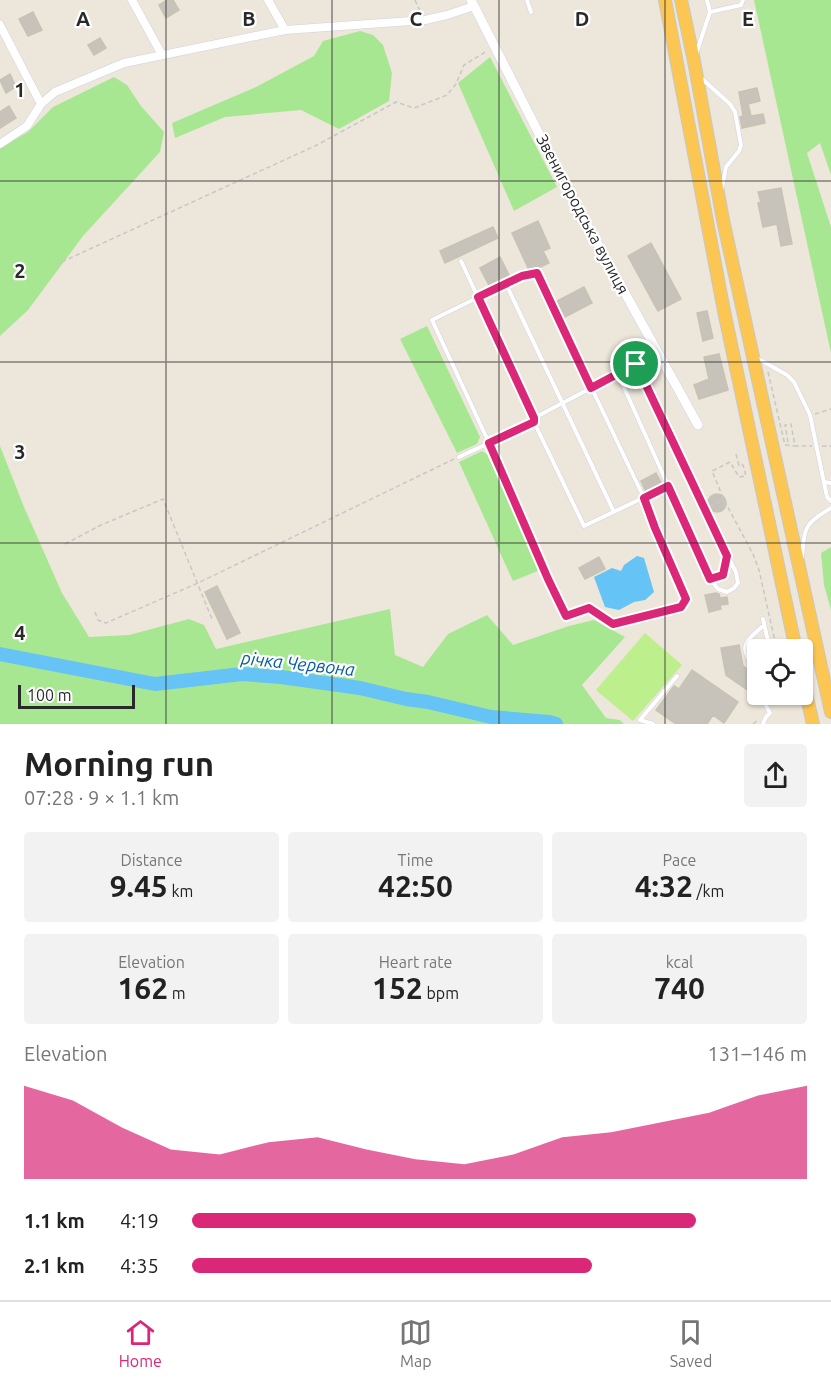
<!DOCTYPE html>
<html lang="en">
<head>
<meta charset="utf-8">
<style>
	:root { --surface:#fff; --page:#f2f2f2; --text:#222; --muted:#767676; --line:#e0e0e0; --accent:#db2777 }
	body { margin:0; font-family:Ubuntu,sans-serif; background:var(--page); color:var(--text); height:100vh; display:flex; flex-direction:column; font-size:22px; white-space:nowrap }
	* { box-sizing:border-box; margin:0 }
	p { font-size:20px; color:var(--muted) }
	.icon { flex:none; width:33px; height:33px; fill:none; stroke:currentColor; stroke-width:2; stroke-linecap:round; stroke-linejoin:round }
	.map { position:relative; height:724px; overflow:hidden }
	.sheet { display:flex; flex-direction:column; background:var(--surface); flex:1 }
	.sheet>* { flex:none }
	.tools { position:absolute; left:747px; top:639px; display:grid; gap:12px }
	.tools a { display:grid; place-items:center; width:66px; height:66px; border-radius:6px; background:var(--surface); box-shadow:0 2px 4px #0004; font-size:30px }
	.scale { position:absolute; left:18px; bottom:15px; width:117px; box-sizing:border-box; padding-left:6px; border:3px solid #292929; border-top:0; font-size:16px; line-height:21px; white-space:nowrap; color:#292929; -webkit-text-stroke:4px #fff; paint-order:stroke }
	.pin { position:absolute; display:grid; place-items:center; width:51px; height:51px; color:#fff; margin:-26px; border:3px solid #fff; border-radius:50%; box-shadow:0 2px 6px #0007 }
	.round { display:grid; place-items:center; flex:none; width:63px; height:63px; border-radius:6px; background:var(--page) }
	.summary { display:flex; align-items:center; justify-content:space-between; height:102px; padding:0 24px }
	h1 { font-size:33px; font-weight:600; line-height:45px }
	.stats { display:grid; grid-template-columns:repeat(3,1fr); gap:9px; height:102px; padding:6px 24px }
	.stats div { display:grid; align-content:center; border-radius:6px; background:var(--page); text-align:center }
	.stats b { font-size:30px; font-weight:600 }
	.stats small { font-size:16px; font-weight:400 }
	.stats p { font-size:16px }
	.chart { height:168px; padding:12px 24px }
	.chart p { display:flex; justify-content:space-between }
	.chart svg { width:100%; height:108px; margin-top:6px; fill:var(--accent); opacity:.7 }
	ul { padding:0 24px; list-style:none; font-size:20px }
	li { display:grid; grid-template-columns:96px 72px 1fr; align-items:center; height:45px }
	li i { height:15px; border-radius:8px; background:var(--accent) }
	.tabs { display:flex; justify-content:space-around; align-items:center; height:84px; border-top:2px solid var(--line); background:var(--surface); font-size:16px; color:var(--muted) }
	.tabs a { display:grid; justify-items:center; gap:3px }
	.tabs .active { color:var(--accent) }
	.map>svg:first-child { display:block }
	.green { fill:#a8e792 }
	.pitch { fill:#bdef8d }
	.water { fill:#65c3f6 }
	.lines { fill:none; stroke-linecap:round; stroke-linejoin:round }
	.river { stroke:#65c3f6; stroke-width:14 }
	.building { fill:#c8c3ba; stroke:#c8c2b3; stroke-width:1.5 }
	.service-casing { stroke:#cfd1e3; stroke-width:5 }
	.minor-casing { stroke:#cfd1e3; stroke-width:9 }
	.tertiary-casing { stroke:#cfd1e3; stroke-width:10 }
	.trunk-casing { stroke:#c7c7c7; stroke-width:14 }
	.path { stroke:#c7c7c7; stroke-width:1.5; stroke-dasharray:4.5 3; stroke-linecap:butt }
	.service { stroke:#fff; stroke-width:4 }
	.minor { stroke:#fff; stroke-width:8 }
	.tertiary { stroke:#fff; stroke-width:9 }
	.trunk { stroke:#fcc652; stroke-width:12 }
	.route-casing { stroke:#fff; stroke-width:12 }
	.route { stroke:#db2777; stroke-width:8 }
	.grid { fill:none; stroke:#292929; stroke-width:1.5; stroke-opacity:0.55 }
	.labels { text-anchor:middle; stroke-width:4.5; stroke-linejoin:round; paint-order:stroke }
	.street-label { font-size:16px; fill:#292929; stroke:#fff }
	.water-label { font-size:18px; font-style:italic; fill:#045ea2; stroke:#fff }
	.grid-label { font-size:20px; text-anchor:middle; font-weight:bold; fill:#292929; stroke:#fff; stroke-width:4.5; stroke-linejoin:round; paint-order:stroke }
</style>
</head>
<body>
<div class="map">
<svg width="831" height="724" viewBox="0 0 831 724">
	<rect width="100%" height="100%" fill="#ede6da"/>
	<path class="green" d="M 754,0 L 831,0 L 831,175 L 820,143 L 807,153 L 831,227 L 831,353 Z
		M 360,31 L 373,35 L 383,45 L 392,73 L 389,101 L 339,129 L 301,110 L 225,117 L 175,138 L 172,123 L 256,87 L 314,56 L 323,41 Z
		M 490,57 L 557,187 L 514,211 L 458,83 Z
		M 114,77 L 127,85 L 141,106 L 164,132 L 160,152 L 83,236 L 28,310 L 0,336 L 0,148 L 28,132 L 53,107 Z
		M 427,326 L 480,437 L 477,444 L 457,453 L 400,339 Z
		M 0,446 L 24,507 L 62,593 L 89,637 L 129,635 L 189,619 L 204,625 L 216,649 L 390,609 L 395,655 L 423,667 L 448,634 L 487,615 L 513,645 L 569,626 L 594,620 L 625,637 L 582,685 L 606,718 L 620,720 L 624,724 L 0,724 Z
		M 482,451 L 487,454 L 540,570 L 513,581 L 459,462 Z
		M 831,547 L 831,610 L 824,585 L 821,553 Z"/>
	<path class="pitch" d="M 645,633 L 682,665 L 633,721 L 596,690 Z"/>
	<path class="water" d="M 637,556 L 644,558 L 654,592 L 645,600 L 634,602 L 619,610 L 605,607 L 594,577 L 612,568 L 621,571 L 624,565 Z"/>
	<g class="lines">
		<path class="river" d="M 0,654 L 155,684 L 242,674 L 281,677 L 360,688 L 406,699 L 428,702 L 491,717 L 549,722 L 556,724"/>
	</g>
	<path class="building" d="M 167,0 L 173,0 L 179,10 L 166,18 L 159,5 Z
		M 33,12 L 42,30 L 28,36 L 19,19 Z
		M 100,38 L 106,48 L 94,55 L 88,45 Z
		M 10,74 L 16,87 L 6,93 L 0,80 Z
		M 757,88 L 760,101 L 748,104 L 751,116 L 763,114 L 765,123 L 742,128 L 740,117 L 743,116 L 739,92 Z
		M 9,106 L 16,118 L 0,128 L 0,112 Z
		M 781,188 L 792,244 L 781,246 L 777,224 L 763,227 L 758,203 L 761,202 L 758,192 Z
		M 538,221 L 550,248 L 543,251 L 549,263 L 536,269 L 529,270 L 512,233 Z
		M 493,227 L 498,238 L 445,263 L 440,251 Z
		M 651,243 L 681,299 L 658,311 L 628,256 Z
		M 500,257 L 510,277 L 490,287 L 480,268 Z
		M 584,287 L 592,303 L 565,317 L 557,301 Z
		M 707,311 L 713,338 L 703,341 L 697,313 Z
		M 719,354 L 728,390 L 699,399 L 694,385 L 709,379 L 704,357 Z
		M 656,473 L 662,484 L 646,492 L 641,481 Z
		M708 503a9 9 0 1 1 18 0a9 9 0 1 1-18 0Z
		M 599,557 L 605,569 L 585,579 L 579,568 Z
		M 217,586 L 240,633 L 227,639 L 205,592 Z
		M 716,593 L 719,594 L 720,598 L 727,597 L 728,604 L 720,605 L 721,609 L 709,612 L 705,595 Z
		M 739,645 L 743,666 L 758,677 L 758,687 L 753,694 L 726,675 L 721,648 Z
		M 692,670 L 738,702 L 724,723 L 713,715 L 707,724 L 676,724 L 656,710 L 674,686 L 679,689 Z"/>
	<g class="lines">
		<g class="service-casing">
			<path id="service" d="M 527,0 L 531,12
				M 707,0 L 710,12
				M 696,54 L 710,12 L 741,5 L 743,0
				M 701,78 L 730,104 L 735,112 L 741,145 L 739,151 L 726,167 L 722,188
				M 461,261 L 534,418 L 534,422 L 584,526 L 668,486
				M 537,273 L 644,498 L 655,528 L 686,599 L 681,607 L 613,624 L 589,608 L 566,616 L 548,579 L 489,443 L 432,320 L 522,276 Z
				M 506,284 L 614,512
				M 757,358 L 787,375 L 794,382 L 810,415 L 827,497 L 831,501
				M 618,374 L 710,579 L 723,575 L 727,556 L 636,364
				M 534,418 L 658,353
				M 459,457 L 534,422
				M 824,482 L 831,483
				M 802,557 C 805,525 804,525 831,508
				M 710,579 L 718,589 L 727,592 L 734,588 L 738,583 L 736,572 L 728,557
				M 763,619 L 770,650
				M 758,673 C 739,647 741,645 764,625
				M 653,724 L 640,720 L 677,676
				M 763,724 L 766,717 L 770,713 L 764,702 L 763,697 L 766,694"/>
		</g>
		<g class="minor-casing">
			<path id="minor" d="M 132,0 L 162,55
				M 268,0 L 285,30
				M 0,25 L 41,104
				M 0,144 L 27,126 L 41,104 L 55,92 L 124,63 L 285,30 L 425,20 L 447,15 L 474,6"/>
		</g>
		<g class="tertiary-casing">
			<path id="tertiary" d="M 471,0 L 563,181 L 698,425"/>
		</g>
		<g class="trunk-casing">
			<path id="trunk" d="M 665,0 L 724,311 L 796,650
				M 681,0 L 694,61 L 723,220 L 831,712
				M 802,676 L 813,724"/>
		</g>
		<path class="path" d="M 415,0 L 420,11
			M 55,265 L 317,145 L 396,102 L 414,108 L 447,95 L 456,84 L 464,65 L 487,51
			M 768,372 L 785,445 L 795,446
			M 815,414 L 831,409
			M 788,442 L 785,425 L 791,424 L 795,446 L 812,446
			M 822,446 L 831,446
			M 736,454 L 739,466 L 743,465 L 746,476 L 739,477 L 730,462 L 712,471 L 724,500 L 753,554 L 759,570 L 777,650
			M 709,506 L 724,500
			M 65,544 L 101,525 L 163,499 L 212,619
			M 95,612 L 98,620 L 106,623 L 198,583 L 454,459
			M 773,705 L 782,694
			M 753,724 L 759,719"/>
		<use href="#service" class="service"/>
		<use href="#minor" class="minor"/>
		<use href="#tertiary" class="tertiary"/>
		<use href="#trunk" class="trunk"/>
	</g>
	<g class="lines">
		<g class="route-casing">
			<path id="route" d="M 537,273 L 591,388 L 636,364 L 727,556 L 723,575 L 710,579 L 668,486 L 644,498 L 655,528 L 686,599 L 681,607 L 613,624 L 589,608 L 566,616 L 548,579 L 489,443 L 534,422 L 534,418 L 478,297 L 522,276 Z"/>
		</g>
		<use href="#route" class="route"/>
	</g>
	<path class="grid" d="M 166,0 L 166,724M 332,0 L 332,724M 499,0 L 499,724M 665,0 L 665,724M 0,181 L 831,181M 0,362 L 831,362M 0,543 L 831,543"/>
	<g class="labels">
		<g class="street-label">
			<text transform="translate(583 214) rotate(62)" y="6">Звенигородська вулиця</text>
		</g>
		<g class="water-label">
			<text transform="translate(298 664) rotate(6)" y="6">річка Червона</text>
		</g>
	</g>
	<g class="grid-label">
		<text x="83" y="26">A</text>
		<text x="249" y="26">B</text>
		<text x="416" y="26">C</text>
		<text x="582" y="26">D</text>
		<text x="748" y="26">E</text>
		<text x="20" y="97">1</text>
		<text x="20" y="278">2</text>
		<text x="20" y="459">3</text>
		<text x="20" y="640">4</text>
	</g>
</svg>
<div class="tools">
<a><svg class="icon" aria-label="locate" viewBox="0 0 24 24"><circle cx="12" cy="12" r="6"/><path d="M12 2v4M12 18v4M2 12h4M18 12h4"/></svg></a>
</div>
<div class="scale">100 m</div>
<div class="pin" style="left:636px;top:364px;background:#1e9e55"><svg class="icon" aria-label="arrive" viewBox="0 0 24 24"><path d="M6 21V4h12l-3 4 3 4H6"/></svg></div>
</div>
<section class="sheet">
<div class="summary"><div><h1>Morning run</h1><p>07:28 · 9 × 1.1 km</p></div><a class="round"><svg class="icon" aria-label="share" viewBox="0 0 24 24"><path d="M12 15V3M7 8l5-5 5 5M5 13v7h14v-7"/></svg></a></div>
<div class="stats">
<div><p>Distance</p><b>9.45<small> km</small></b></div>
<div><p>Time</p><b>42:50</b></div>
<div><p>Pace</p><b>4:32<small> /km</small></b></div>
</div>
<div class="stats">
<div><p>Elevation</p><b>162<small> m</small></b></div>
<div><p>Heart rate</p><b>152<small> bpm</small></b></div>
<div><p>kcal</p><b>740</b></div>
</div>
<div class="chart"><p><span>Elevation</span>131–146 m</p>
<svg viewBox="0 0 160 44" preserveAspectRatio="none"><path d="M0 44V6L10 12L20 23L30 32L40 34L50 29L60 27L70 32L80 36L90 38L100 34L110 27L120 25L130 21L140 17L150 10L160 6V44z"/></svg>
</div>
<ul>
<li><b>1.1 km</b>4:19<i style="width:82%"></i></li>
<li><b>2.1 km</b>4:35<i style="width:65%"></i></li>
</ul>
</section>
<nav class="tabs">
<a class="active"><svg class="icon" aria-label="home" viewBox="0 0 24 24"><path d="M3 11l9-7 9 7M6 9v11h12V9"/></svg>Home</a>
<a><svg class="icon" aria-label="map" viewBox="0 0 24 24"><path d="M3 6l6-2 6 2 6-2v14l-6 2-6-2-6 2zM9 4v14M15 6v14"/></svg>Map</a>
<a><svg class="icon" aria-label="saved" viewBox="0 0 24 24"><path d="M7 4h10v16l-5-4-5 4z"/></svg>Saved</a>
</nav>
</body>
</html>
